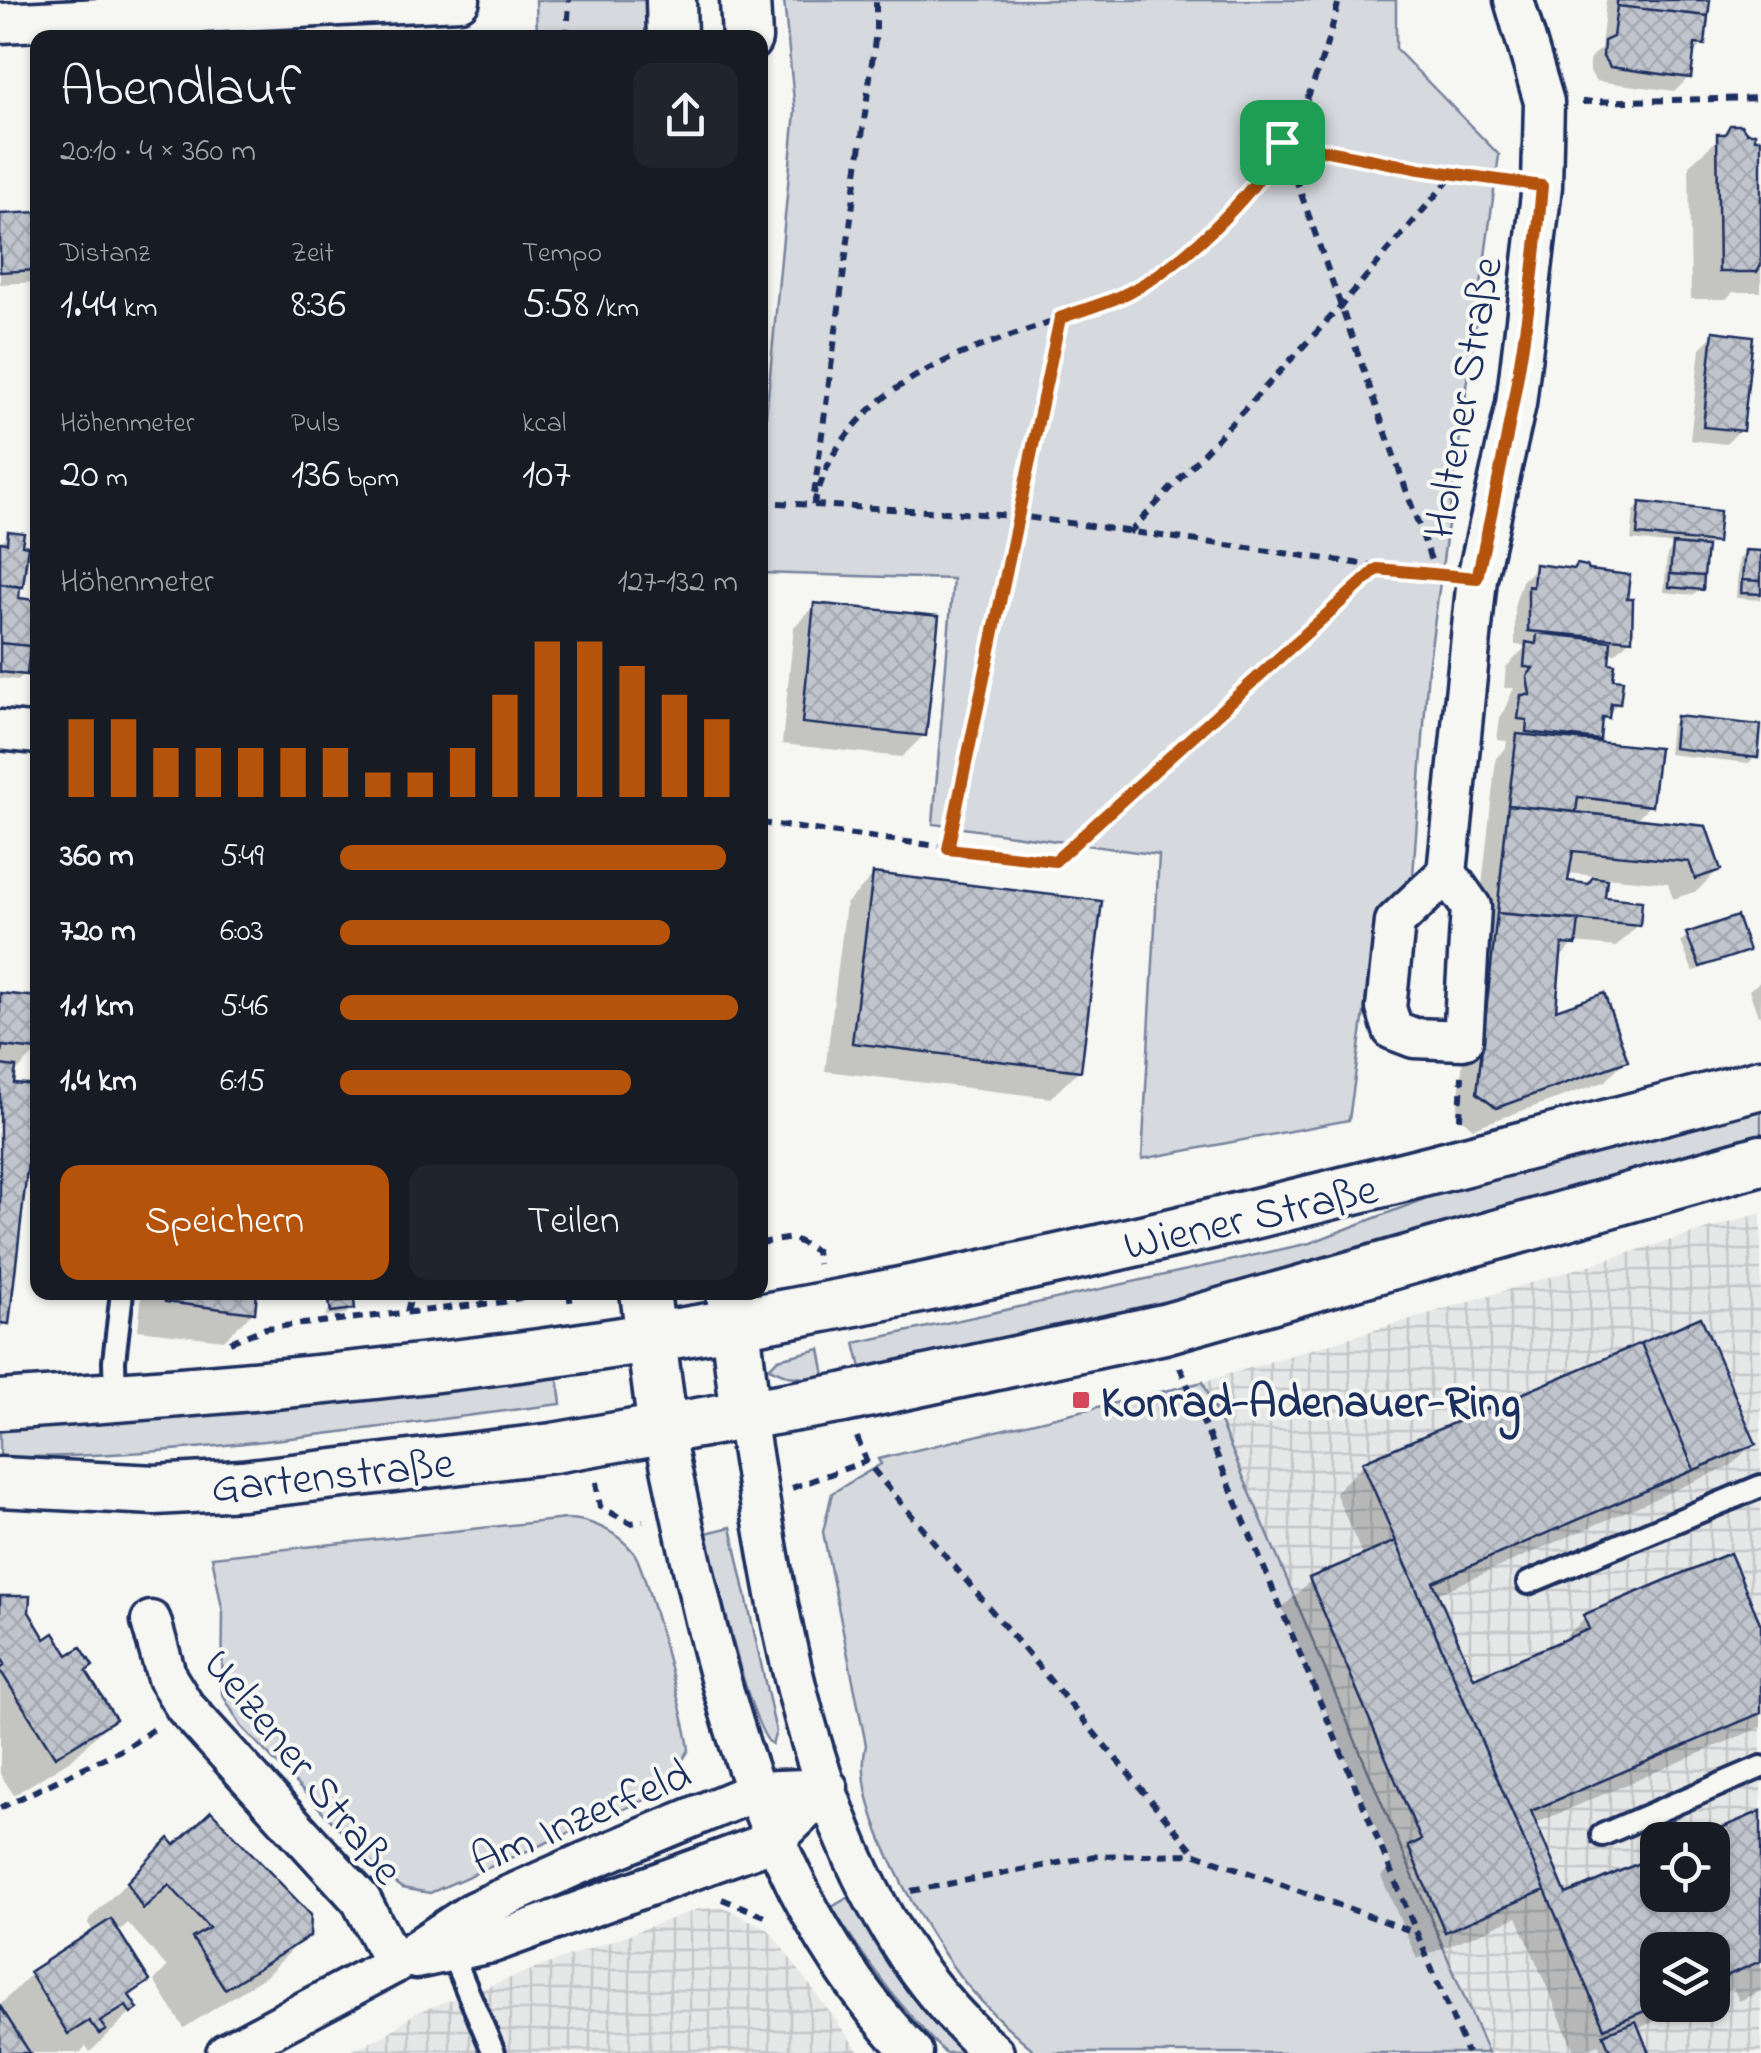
<!DOCTYPE html>
<html lang="de">
<head>
<meta charset="utf-8">
<style>
	:root { --surface:#171b24; --page:#20242c; --text:#f1f3f6; --muted:#9ea1a6; --accent:#b45309 }
	body { margin:0; font-family:"Indie Flower",sans-serif; background:var(--page); color:var(--text); height:100vh; display:flex; flex-direction:column; font-size:38px; white-space:nowrap }
	* { box-sizing:border-box; margin:0 }
	p { font-size:32px; color:var(--muted) }
	.icon { flex:none; width:55px; height:55px; fill:none; stroke:currentColor; stroke-width:2; stroke-linecap:round; stroke-linejoin:round }
	.map { position:relative; flex:1; overflow:hidden }
	.sheet { position:absolute; left:30px; top:30px; width:738px; height:1270px; display:flex; flex-direction:column; background:var(--surface); border-radius:20px; box-shadow:0 2px 8px #0004 }
	.sheet>* { flex:none }
	.buttons { position:absolute; left:1640px; top:1822px; display:grid; gap:20px }
	.buttons a { display:grid; place-items:center; width:90px; height:90px; border-radius:20px; background:var(--surface); box-shadow:0 2px 8px #0004; font-size:50px }
	.pin { position:absolute; display:grid; place-items:center; width:85px; height:85px; color:#fff; margin:-42px; border-radius:20px; box-shadow:0 5px 15px #0006 }
	.round { display:grid; place-items:center; flex:none; width:105px; height:105px; border-radius:20px; background:var(--page) }
	.headline { display:flex; align-items:center; justify-content:space-between; height:170px; padding:0 30px }
	h1 { font-size:55px; font-weight:600; line-height:75px }
	.stats { display:grid; grid-template-columns:repeat(3,1fr); gap:15px; height:170px; padding:10px 30px }
	.stats div { display:grid; align-content:center }
	.stats b { font-size:42px; font-weight:600 }
	.stats small { font-size:28px; font-weight:400 }
	.stats p { font-size:28px }
	.chart { height:280px; padding:20px 30px }
	.chart p { display:flex; justify-content:space-between }
	.chart svg { width:100%; height:180px; margin-top:10px; stroke:var(--accent); stroke-width:6 }
	.action { display:flex; gap:20px; margin-top:auto; padding:20px 30px }
	.action a { flex:1; height:115px; border-radius:20px; background:var(--accent); color:#fff; font-size:40px; font-weight:600; line-height:115px; text-align:center }
	.action a+a { background:var(--page); color:var(--text) }
	ul { padding:0 30px; list-style:none; font-size:32px }
	li { display:grid; grid-template-columns:160px 120px 1fr; align-items:center; height:75px }
	li i { height:25px; border-radius:12px; background:var(--accent) }
	.map>svg:first-child { display:block }
	.industrial { fill:url(#industrial-grid); fill-rule:evenodd }
	.green { fill:#d6d9dd; stroke:#78849e; stroke-width:2.5 }
	.shadow { fill:#0003; fill-rule:evenodd }
	.building { fill:url(#building-cross-hatch); stroke:#1b2f5e; stroke-width:2.5 }
	.lines { fill:none; stroke-linecap:round; stroke-linejoin:round }
	.service-casing { stroke:#1b2f5e; stroke-width:28 }
	.minor-casing { stroke:#1b2f5e; stroke-width:45 }
	.tertiary-casing { stroke:#1b2f5e; stroke-width:55 }
	.path { stroke:#1b2f5e; stroke-width:6; stroke-dasharray:10 8; stroke-linecap:butt }
	.service { stroke:#f6f6f2; stroke-width:20 }
	.minor { stroke:#f6f6f2; stroke-width:38 }
	.tertiary { stroke:#f6f6f2; stroke-width:48 }
	.route-casing { stroke:#fff; stroke-width:20 }
	.route { stroke:#b45309; stroke-width:12 }
	.poi-dot { fill:#d1495b; stroke:#f6f6f2; stroke-width:4 }
	.labels { text-anchor:middle; stroke-width:8; stroke-linejoin:round; paint-order:stroke }
	.street-label { font-size:45px; fill:#1b2f5e; stroke:#f6f6f2 }
	.poi-label { font-size:45px; font-weight:bold; fill:#1b2f5e; stroke:#f6f6f2; text-anchor:start }
</style>
</head>
<body>
<div class="map">
<svg width="1761" height="2053" viewBox="0 0 1761 2053">
	<defs>
		<pattern id="industrial-grid" width="8" height="8" patternUnits="userSpaceOnUse" patternTransform="scale(2.5)"><rect width="8" height="8" fill="#e6e7e7"/><path d="M0 4h8M4 0v8" fill="none" stroke="#c5c6c9"/></pattern>
		<pattern id="building-cross-hatch" width="8" height="8" patternUnits="userSpaceOnUse" patternTransform="scale(2.5)"><rect width="8" height="8" fill="#c0c4cd"/><path d="M0 0l8 8M0 8l8-8" fill="none" stroke="#a4a9b2"/></pattern>
	</defs>
	<rect width="100%" height="100%" fill="#f6f6f2"/>
	<filter id="ink" filterUnits="userSpaceOnUse"><feTurbulence type="fractalNoise" baseFrequency=".01" numOctaves="2"/><feDisplacementMap in="SourceGraphic" scale="20" xChannelSelector="R" yChannelSelector="G"/><feConvolveMatrix kernelMatrix="1 2 1 2 8 2 1 2 1" color-interpolation-filters="sRGB"/></filter>
	<g filter="url(#ink)">
		<path class="industrial" d="M 1761,1213 L 1761,2053 L 1488,2053 L 1203,1382 ZM 1658,1840 L 1712,1840 L 1712,1895 L 1658,1895 ZM 1658,1950 L 1712,1950 L 1712,2005 L 1658,2005 Z
			M 724,1907 L 769,1930 L 860,2053 L 346,2053 L 384,2036 L 415,2013 L 698,1909 Z"/>
		<path class="green" d="M 536,0 L 664,0 L 666,37 L 537,37 Z
			M 784,0 L 1396,0 L 1396,49 L 1499,155 L 1428,669 L 1413,876 L 1378,912 L 1349,1120 L 1142,1159 L 1159,855 L 933,824 L 953,579 L 760,573 L 760,480 L 795,111 Z
			M 1761,1108 L 1761,1143 L 1204,1298 L 862,1372 L 855,1343 L 1310,1243 L 1432,1196 Z
			M 820,1349 L 826,1381 L 788,1376 L 769,1368 L 778,1359 Z
			M 557,1372 L 561,1404 C 375,1426 187,1458 0,1457 L 0,1425 Z
			M 1203,1382 L 1488,2053 L 1037,2053 C 1007,2028 973,1996 951,1964 C 916,1914 851,1805 866,1745 L 823,1532 L 832,1493 L 881,1464 L 878,1459 Z
			M 566,1519 C 591,1519 618,1532 634,1553 C 645,1567 687,1728 689,1750 L 667,1785 L 652,1797 L 430,1893 L 402,1888 L 382,1874 L 241,1726 L 222,1694 L 223,1613 L 212,1557 Z
			M 731,1527 L 776,1732 L 772,1744 C 752,1736 714,1564 706,1533 Z
			M 849,1897 L 919,2005 L 962,2053 L 945,2053 C 900,2008 865,1961 832,1907 Z"/>
		<path class="shadow" d="M 1606,0 L 1708,0 L 1702,44 L 1691,56 L 1689,77 L 1675,91 L 1596,81 L 1590,72 L 1590,58 L 1601,48 Z
			M 1731,128 L 1752,135 L 1753,142 L 1761,142 L 1761,292 L 1733,292 L 1726,299 L 1691,299 L 1689,165 Z
			M 38,215 L 38,282 L 0,284 L 0,217 Z
			M 1714,334 L 1740,430 L 1726,444 L 1690,440 L 1700,348 Z
			M 1640,505 L 1714,542 L 1705,548 L 1701,588 L 1694,595 L 1664,592 L 1667,554 L 1676,545 L 1631,540 L 1634,511 Z
			M 9,534 L 25,548 L 16,600 L 24,674 L 18,680 L 0,678 L 0,543 Z
			M 1746,553 L 1761,554 L 1761,600 L 1736,598 L 1739,559 Z
			M 1536,567 L 1624,601 L 1630,639 L 1616,653 L 1607,653 L 1618,703 L 1599,725 L 1597,745 L 1650,805 L 1634,821 L 1718,870 L 1697,891 L 1673,899 L 1668,883 L 1605,877 L 1602,899 L 1638,925 L 1616,947 L 1575,943 L 1558,960 L 1553,1014 L 1625,1060 L 1604,1082 L 1473,1128 L 1457,1114 L 1496,758 L 1506,748 L 1507,741 L 1497,740 L 1500,719 L 1514,688 L 1504,688 L 1506,667 L 1527,646 L 1515,645 L 1515,603 L 1522,581 ZM 1567,873 L 1598,876 L 1587,886 L 1565,884 Z
			M 815,605 L 924,735 L 902,757 L 782,744 L 794,627 Z
			M 1677,719 L 1755,756 L 1749,763 L 1668,754 L 1671,725 Z
			M 874,875 L 1079,1070 L 1051,1098 L 825,1071 L 846,904 Z
			M 1688,935 L 1746,950 L 1693,972 L 1681,942 Z
			M 1761,981 L 1761,1015 L 1758,1016 L 1749,990 Z
			M 0,996 L 38,1000 L 38,1050 L 13,1075 L 6,1322 L 0,1329 Z
			M 142,1292 L 255,1292 L 253,1312 L 224,1340 L 138,1330 Z
			M 331,1305 L 352,1308 L 346,1314 L 325,1317 Z
			M 1753,1443 L 1732,1465 L 1435,1595 L 1473,1681 L 1557,1645 L 1585,1618 L 1761,1631 L 1761,1727 L 1534,1824 L 1565,1897 L 1712,1895 L 1712,1840 L 1699,1840 L 1761,1814 L 1761,1991 L 1739,2001 L 1733,1988 L 1712,1996 L 1712,1950 L 1658,1950 L 1658,2005 L 1692,2005 L 1637,2029 L 1647,2053 L 1602,2053 L 1599,2045 L 1575,2053 L 1517,1917 L 1417,1959 L 1381,1876 L 1392,1865 L 1282,1608 L 1311,1580 L 1363,1557 L 1335,1492 L 1364,1464 Z
			M 0,1599 L 27,1613 L 45,1642 L 84,1672 L 113,1719 L 72,1759 L 14,1795 L 0,1774 Z
			M 169,1842 L 307,1935 L 266,1976 L 184,2028 L 154,1981 L 167,1967 L 128,1923 L 117,1933 L 147,1981 L 129,1999 L 135,2009 L 90,2052 L 86,2046 L 80,2053 L 0,2053 L 0,2005 L 31,1974 L 94,1933 L 88,1923 L 90,1918 Z"/>
		<path class="building" d="M 1617,0 L 1710,0 L 1708,16 L 1617,6 Z
			M 1617,6 L 1708,16 L 1705,45 L 1695,44 L 1691,78 L 1610,67 L 1603,57 L 1604,41 L 1613,37 Z
			M 1730,125 L 1741,125 L 1747,133 L 1755,133 L 1755,139 L 1761,139 L 1761,265 L 1757,272 L 1719,272 L 1717,134 L 1725,134 Z
			M 38,212 L 38,270 L 0,272 L 0,214 Z
			M 1713,331 L 1753,336 L 1743,431 L 1703,427 Z
			M 1640,502 L 1720,511 L 1717,543 L 1637,535 Z
			M 8,531 L 24,533 L 22,545 L 28,546 L 23,587 L 0,584 L 0,542 L 7,543 Z
			M 1673,544 L 1707,547 L 1704,576 L 1670,574 Z
			M 1745,550 L 1761,551 L 1761,581 L 1742,580 Z
			M 1535,564 L 1574,569 L 1577,564 L 1587,566 L 1589,570 L 1630,575 L 1627,599 L 1633,599 L 1632,640 L 1528,631 L 1528,586 L 1533,587 Z
			M 1670,574 L 1704,576 L 1703,590 L 1669,587 Z
			M 1742,580 L 1761,581 L 1761,594 L 1741,593 Z
			M 0,584 L 20,587 L 19,598 L 34,600 L 30,646 L 0,643 Z
			M 814,603 L 939,616 L 926,736 L 802,723 Z
			M 1537,633 L 1611,641 L 1609,663 L 1615,664 L 1613,679 L 1623,680 L 1620,704 L 1611,703 L 1609,718 L 1602,717 L 1600,740 L 1526,732 L 1527,720 L 1518,719 L 1521,695 L 1530,695 L 1527,676 L 1533,668 L 1524,667 L 1526,642 L 1536,644 Z
			M 0,643 L 30,646 L 27,675 L 0,672 Z
			M 1676,716 L 1761,725 L 1758,758 L 1673,748 Z
			M 1517,734 L 1659,748 L 1652,806 L 1578,797 L 1576,812 L 1508,805 Z
			M 1508,805 L 1706,826 L 1721,870 L 1695,879 L 1689,862 L 1573,851 L 1568,881 L 1588,884 L 1593,877 L 1607,879 L 1605,897 L 1642,901 L 1640,926 L 1497,913 Z
			M 873,873 L 1102,901 L 1081,1071 L 852,1043 Z
			M 1497,913 L 1579,920 L 1576,945 L 1562,944 L 1556,1010 L 1604,993 L 1628,1061 L 1496,1108 L 1477,1093 Z
			M 1737,916 L 1749,951 L 1700,967 L 1686,933 Z
			M 0,993 L 38,997 L 38,1050 L 2,1046 L 0,1062 Z
			M 0,1065 L 16,1067 L 14,1083 L 37,1085 L 9,1324 L 0,1323 Z
			M 166,1292 L 257,1292 L 255,1313 L 165,1302 Z
			M 354,1300 L 355,1309 L 331,1312 L 329,1302 Z
			M 1701,1317 L 1756,1444 L 1694,1470 L 1641,1343 Z
			M 1641,1343 L 1694,1470 L 1433,1582 L 1474,1678 L 1589,1629 L 1583,1615 L 1730,1553 L 1761,1625 L 1761,1713 L 1531,1811 L 1566,1894 L 1658,1855 L 1658,1895 L 1712,1895 L 1712,1840 L 1693,1840 L 1761,1811 L 1761,1961 L 1712,1982 L 1712,1950 L 1658,1950 L 1659,2005 L 1604,2028 L 1362,1462 Z
			M 1396,1541 L 1545,1890 L 1445,1932 L 1408,1846 L 1421,1840 L 1309,1578 Z
			M 0,1596 L 30,1596 L 29,1612 L 45,1639 L 54,1633 L 68,1655 L 81,1647 L 93,1666 L 86,1671 L 116,1719 L 55,1757 L 0,1670 L 5,1664 L 0,1656 Z
			M 211,1811 L 311,1915 L 310,1936 L 225,1989 L 192,1938 L 209,1928 L 169,1885 L 143,1909 L 127,1882 L 169,1838 L 175,1845 Z
			M 111,1919 L 150,1981 L 129,1995 L 138,2009 L 131,2014 L 126,2006 L 100,2022 L 106,2030 L 99,2034 L 89,2021 L 68,2034 L 29,1972 Z
			M 0,2006 L 30,2053 L 0,2053 Z
			M 1636,2021 L 1649,2053 L 1611,2053 L 1603,2034 Z"/>
		<g class="lines">
			<g class="service-casing">
				<path id="service" d="M 115,1398 L 114,1361 L 122,1292
					M 1528,1583 L 1761,1486
					M 1602,1835 L 1761,1767
					M 451,1952 L 494,2053"/>
			</g>
			<g class="minor-casing">
				<path id="minor" d="M 0,23 L 460,0
					M 0,730 L 38,734
					M 1447,873 L 1395,922 L 1386,1008 L 1393,1030 L 1414,1038 L 1463,1040 L 1471,907 L 1447,873 L 1477,578 L 1516,404 L 1542,186 L 1544,102 L 1514,0
					M 746,1416 C 781,1635 816,1899 994,2053
					M 663,1430 C 710,1648 752,1887 913,2053
					M 151,1621 L 167,1678 L 185,1707 L 361,1900 L 394,1964
					M 416,1959 L 492,1943 L 775,1840 L 828,1788
					M 226,2053 L 394,1964 L 474,1911 L 580,1864 L 756,1791 L 828,1788"/>
			</g>
			<g class="tertiary-casing">
				<path id="tertiary" d="M 671,0 L 672,38
					M 745,0 L 747,38
					M 645,1292 L 663,1430
					M 731,1292 L 746,1416
					M 0,1405 C 218,1391 438,1372 654,1337 C 1029,1276 1395,1181 1761,1084
					M 0,1482 L 155,1490 L 242,1485 L 553,1448 L 843,1398 L 1164,1329 L 1761,1160"/>
			</g>
			<path class="path" d="M 567,38 L 569,0
				M 1582,102 L 1761,98
				M 1284,142 L 1508,181
				M 1283,143 L 1436,574
				M 814,494 L 876,32 L 876,0
				M 760,502 L 1019,516 L 1441,575
				M 813,505 C 820,487 826,465 837,449 C 903,350 1019,341 1119,297 C 1160,279 1239,210 1265,175 C 1301,126 1325,58 1339,0
				M 1129,533 L 1341,306 L 1454,174
				M 760,823 L 1055,861 L 1377,569
				M 948,849 L 1060,319
				M 1460,1119 L 1462,1076
				M 760,1243 L 792,1238 L 816,1251 L 818,1264
				M 569,1292 L 571,1306
				M 407,1312 L 412,1292
				M 230,1342 L 266,1328 L 503,1302 L 544,1292
				M 1180,1367 L 1467,2053
				M 857,1437 L 866,1461 L 1195,1853
				M 596,1482 L 600,1507 L 631,1523 L 643,1521
				M 792,1488 L 866,1461
				M 0,1808 L 129,1746 L 155,1728
				M 911,1891 L 1095,1856 L 1196,1854 L 1417,1933
				M 722,1899 L 770,1918"/>
			<use href="#service" class="service"/>
			<use href="#minor" class="minor"/>
			<use href="#tertiary" class="tertiary"/>
		</g>
	</g>
	<g class="lines" filter="url(#ink)">
		<g class="route-casing">
			<path id="route" d="M 1282,142 L 1420,169 L 1542,186 C 1531,321 1507,446 1477,578 L 1377,569 L 1055,861 L 948,849 L 1060,318 C 1079,311 1100,305 1119,297 C 1177,271 1254,197 1282,142 Z"/>
		</g>
		<use href="#route" class="route"/>
	</g>
	<rect class="poi-dot" x="1071" y="1390" width="20" height="20" rx="5"/>
	<g class="labels">
		<g class="street-label">
			<text transform="translate(1461 397) rotate(-80)" y="16">Holtener Straße</text>
			<text transform="translate(1250 1215) rotate(-13)" y="16">Wiener Straße</text>
			<text transform="translate(332 1473) rotate(-6)" y="16">Gartenstraße</text>
			<text transform="translate(305 1765) rotate(51)" y="16">Uelzener Straße</text>
			<text transform="translate(580 1815) rotate(-23)" y="16">Am Inzerfeld</text>
		</g>
		<g class="poi-label">
			<text x="1101" y="1416">Konrad-Adenauer-Ring</text>
		</g>
	</g>
</svg>
<div class="buttons">
<a><svg class="icon" aria-label="locate" viewBox="0 0 24 24"><circle cx="12" cy="12" r="6"/><path d="M12 2v4M12 18v4M2 12h4M18 12h4"/></svg></a>
<a><svg class="icon" aria-label="layers" viewBox="0 0 24 24"><path d="M12 4l9 5-9 5-9-5zM3 14l9 5 9-5"/></svg></a>
</div>
<div class="pin" style="left:1282px;top:142px;background:#1e9e55"><svg class="icon" aria-label="arrive" viewBox="0 0 24 24"><path d="M6 21V4h12l-3 4 3 4H6"/></svg></div>
<section class="sheet">
<div class="headline"><div><h1>Abendlauf</h1><p>20:10 · 4 × 360 m</p></div><a class="round"><svg class="icon" aria-label="share" viewBox="0 0 24 24"><path d="M12 15V3M7 8l5-5 5 5M5 13v7h14v-7"/></svg></a></div>
<div class="stats">
<div><p>Distanz</p><b>1.44<small> km</small></b></div>
<div><p>Zeit</p><b>8:36</b></div>
<div><p>Tempo</p><b>5:58<small> /km</small></b></div>
</div>
<div class="stats">
<div><p>Höhenmeter</p><b>20<small> m</small></b></div>
<div><p>Puls</p><b>136<small> bpm</small></b></div>
<div><p>kcal</p><b>107</b></div>
</div>
<div class="chart"><p><span>Höhenmeter</span>127–132 m</p>
<svg viewBox="0 0 160 44" preserveAspectRatio="none"><path d="M5 44V25M15 44V25M25 44V32M35 44V32M45 44V32M55 44V32M65 44V32M75 44V38M85 44V38M95 44V32M105 44V19M115 44V6M125 44V6M135 44V12M145 44V19M155 44V25"/></svg>
</div>
<ul>
<li><b>360 m</b>5:49<i style="width:97%"></i></li>
<li><b>720 m</b>6:03<i style="width:83%"></i></li>
<li><b>1.1 km</b>5:46<i style="width:100%"></i></li>
<li><b>1.4 km</b>6:15<i style="width:73%"></i></li>
</ul>
<div class="action"><a>Speichern</a><a>Teilen</a></div>
</section>
</div>
</body>
</html>
